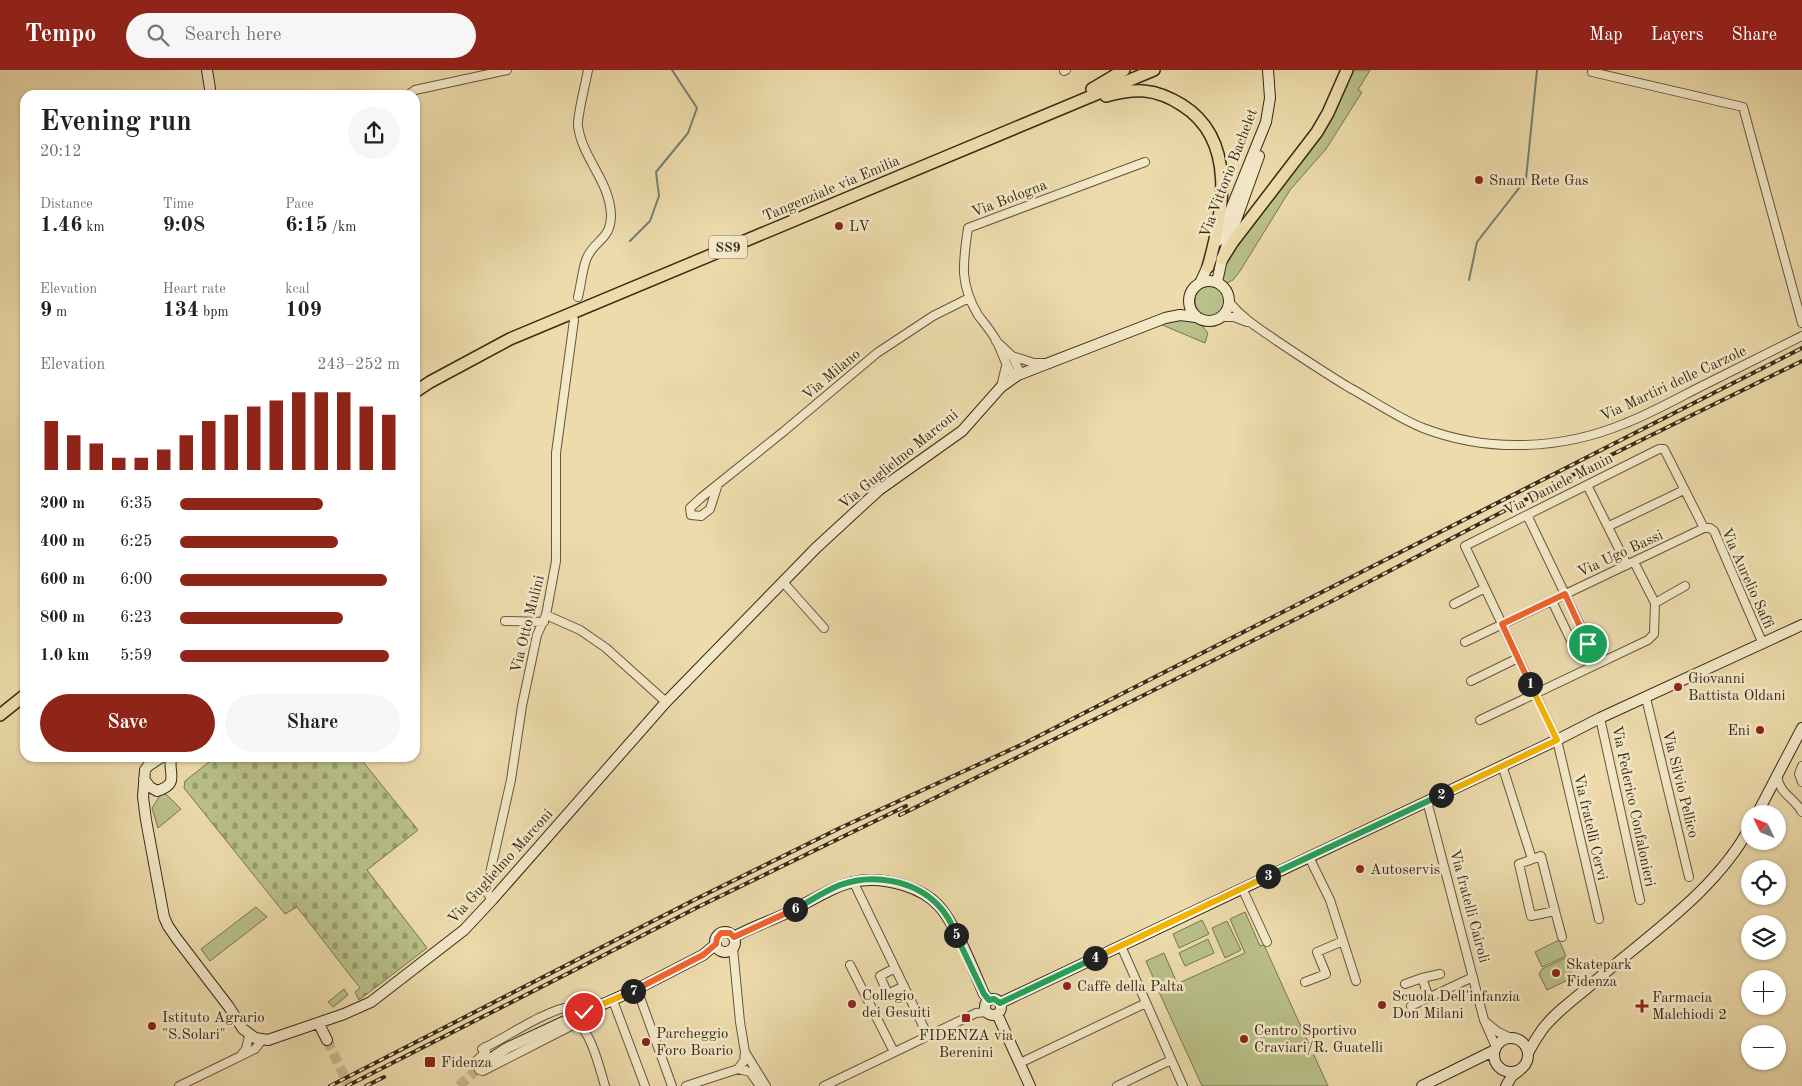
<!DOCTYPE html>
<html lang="en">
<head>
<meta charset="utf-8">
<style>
	:root { --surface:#fff; --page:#f6f6f6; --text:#202124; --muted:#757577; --accent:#8f2418 }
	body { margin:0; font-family:"Old Standard TT",serif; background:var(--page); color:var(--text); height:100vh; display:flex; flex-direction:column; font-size:19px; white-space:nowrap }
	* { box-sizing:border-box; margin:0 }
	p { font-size:16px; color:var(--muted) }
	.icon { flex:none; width:28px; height:28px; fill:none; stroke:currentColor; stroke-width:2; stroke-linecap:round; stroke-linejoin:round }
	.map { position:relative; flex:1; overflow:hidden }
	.sheet { position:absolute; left:20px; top:20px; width:400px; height:672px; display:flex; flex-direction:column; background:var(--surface); border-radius:15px; box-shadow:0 1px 4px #0004 }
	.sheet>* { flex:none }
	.needle { width:32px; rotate:313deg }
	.fabs { position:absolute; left:1741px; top:735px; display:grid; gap:10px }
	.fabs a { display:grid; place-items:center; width:45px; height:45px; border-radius:50%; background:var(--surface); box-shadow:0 1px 4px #0004; font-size:25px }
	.pin { position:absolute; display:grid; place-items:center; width:42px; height:42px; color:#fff; margin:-21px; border:2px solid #fff; border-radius:50%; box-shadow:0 1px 5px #0007 }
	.km { position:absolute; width:25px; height:25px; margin:-12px; border-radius:50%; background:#222; color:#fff; font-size:14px; line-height:25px; text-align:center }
	.round { display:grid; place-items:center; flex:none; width:52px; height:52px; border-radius:26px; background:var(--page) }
	.summary { display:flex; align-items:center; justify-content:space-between; height:85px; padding:0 20px }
	h1 { font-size:28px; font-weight:800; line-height:38px }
	.metrics { display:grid; grid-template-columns:repeat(3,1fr); gap:8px; height:85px; padding:5px 20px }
	.metrics div { display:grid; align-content:center }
	.metrics b { font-size:21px; font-weight:800 }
	.metrics small { font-size:14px; font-weight:400 }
	.metrics p { font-size:14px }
	.chart { height:140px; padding:10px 20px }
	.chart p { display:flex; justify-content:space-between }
	.chart svg { width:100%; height:90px; margin-top:5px; stroke:var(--accent); stroke-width:6 }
	.action { display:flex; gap:10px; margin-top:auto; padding:10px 20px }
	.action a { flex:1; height:58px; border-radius:30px; background:var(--accent); color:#fff; font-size:20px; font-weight:800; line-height:58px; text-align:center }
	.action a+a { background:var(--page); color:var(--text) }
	ul { padding:0 20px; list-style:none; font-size:16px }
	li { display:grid; grid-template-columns:80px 60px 1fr; align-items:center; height:38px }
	li i { height:12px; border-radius:6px; background:var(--accent) }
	header { display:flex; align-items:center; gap:30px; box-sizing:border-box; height:70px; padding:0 25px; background:var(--accent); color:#fff }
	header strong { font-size:24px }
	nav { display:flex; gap:28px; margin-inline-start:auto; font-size:18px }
	.search { width:350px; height:45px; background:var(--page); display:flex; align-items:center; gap:12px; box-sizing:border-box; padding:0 18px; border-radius:28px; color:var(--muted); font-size:19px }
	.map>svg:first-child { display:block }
	.grass { fill:#b9c088; stroke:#787550 }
	.cemetery { fill:url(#cemetery-stones); stroke:#787550 }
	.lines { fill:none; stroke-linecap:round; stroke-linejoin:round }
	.stream { stroke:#738073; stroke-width:2 }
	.secondary-tunnel { stroke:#c9b88d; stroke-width:10; stroke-dasharray:10 5; stroke-linecap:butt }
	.street-casing { stroke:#65563c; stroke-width:10 }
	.secondary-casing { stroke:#382a17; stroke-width:12 }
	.primary-casing { stroke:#382a17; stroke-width:14 }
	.street { stroke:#f3e8c8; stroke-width:8 }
	.secondary { stroke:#f3e8c8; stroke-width:10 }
	.primary { stroke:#eddbab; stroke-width:11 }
	.rail-casing { stroke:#382a17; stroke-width:4 }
	.rail { stroke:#f3e8c8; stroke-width:2; stroke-dasharray:5.5; stroke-linecap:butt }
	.split-1-casing { stroke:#fff; stroke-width:10 }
	.split-2-casing { stroke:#fff; stroke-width:10 }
	.split-3-casing { stroke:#fff; stroke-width:10 }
	.split-4-casing { stroke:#fff; stroke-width:10 }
	.split-5-casing { stroke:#fff; stroke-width:10 }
	.split-6-casing { stroke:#fff; stroke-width:10 }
	.split-7-casing { stroke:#fff; stroke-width:10 }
	.split-8-casing { stroke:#fff; stroke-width:10 }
	.split-1 { stroke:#f0652b; stroke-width:6 }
	.split-2 { stroke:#f5b400; stroke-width:6 }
	.split-3 { stroke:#22a559; stroke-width:6 }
	.split-4 { stroke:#f5b400; stroke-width:6 }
	.split-5 { stroke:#22a559; stroke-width:6 }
	.split-6 { stroke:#22a559; stroke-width:6 }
	.split-7 { stroke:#f0652b; stroke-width:6 }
	.split-8 { stroke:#f5b400; stroke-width:6 }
	.poi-dot { fill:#8f2418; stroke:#f3e8c8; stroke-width:2 }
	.labels { text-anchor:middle; stroke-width:5; stroke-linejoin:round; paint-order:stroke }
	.shield { fill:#f3e8c8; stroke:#70634c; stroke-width:1 }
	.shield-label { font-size:14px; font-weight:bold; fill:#382a17 }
	.street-label { font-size:15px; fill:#382a17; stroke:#f3e8c8 }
	.poi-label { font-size:15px; fill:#382a17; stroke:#f3e8c8; text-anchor:start }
</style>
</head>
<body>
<header>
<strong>Tempo</strong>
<div class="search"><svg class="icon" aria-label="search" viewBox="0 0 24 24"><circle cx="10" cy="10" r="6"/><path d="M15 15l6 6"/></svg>Search here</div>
<nav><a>Map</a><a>Layers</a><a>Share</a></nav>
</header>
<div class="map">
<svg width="1802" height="1016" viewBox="0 0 1802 1016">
	<defs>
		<pattern id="cemetery-stones" width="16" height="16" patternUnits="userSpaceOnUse" patternTransform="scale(1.25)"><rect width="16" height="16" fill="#b9c088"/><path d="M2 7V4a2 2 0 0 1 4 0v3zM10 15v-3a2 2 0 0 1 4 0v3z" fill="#979c6e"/></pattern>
	</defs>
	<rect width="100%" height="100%" fill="#eddbab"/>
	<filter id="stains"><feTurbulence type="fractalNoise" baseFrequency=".004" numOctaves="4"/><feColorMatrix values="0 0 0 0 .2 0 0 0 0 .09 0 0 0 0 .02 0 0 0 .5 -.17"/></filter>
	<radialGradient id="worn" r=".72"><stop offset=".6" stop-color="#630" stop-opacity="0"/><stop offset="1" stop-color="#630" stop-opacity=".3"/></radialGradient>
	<path class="grass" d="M 1352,0 L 1370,0 L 1358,20 L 1362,22 L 1326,79 L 1290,120 L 1240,201 L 1233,210 L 1227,213 L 1222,211 L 1226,190 Z
		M1195 231a15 15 0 1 1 30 0a15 15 0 1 1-30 0Z
		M 1180,247 C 1193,249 1200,252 1208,263 L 1205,273 L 1160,254 Z
		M 163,724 L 167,725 L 181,739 L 158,758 L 152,738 L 159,727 Z
		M 256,837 L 267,847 L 210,891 L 201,879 Z
		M 1245,842 L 1260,876 L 1264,875 L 1328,1016 L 1202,1016 L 1159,922 L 1245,883 L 1230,849 Z
		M 1202,850 L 1209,864 L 1179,878 L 1173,864 Z
		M 1227,851 L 1241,880 L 1225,888 L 1212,858 Z
		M 1208,869 L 1214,883 L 1185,896 L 1179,883 Z
		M 1559,870 L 1566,886 L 1542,897 L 1535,882 Z
		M 1164,883 L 1177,913 L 1159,921 L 1146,891 Z
		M 1565,888 L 1574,907 L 1547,920 L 1539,904 L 1542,899 Z
		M 344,919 L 348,925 L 333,937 L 328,932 Z"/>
	<path class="cemetery" d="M 214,688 L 360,688 L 418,760 L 367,800 L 427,878 L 359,930 L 355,922 L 360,918 L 297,837 L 285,844 L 184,718 L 185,711 Z"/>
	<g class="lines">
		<path class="stream" d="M 630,171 L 650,151 L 659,126 L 656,102 L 688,63 L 697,38 L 672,0
			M 1469,210 L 1477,172 L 1526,109 L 1537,0"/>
		<path class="secondary-tunnel" d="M 327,970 L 349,1016
			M 459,1016 L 484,993"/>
		<g class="street-casing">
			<path id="street" d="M 1064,1 L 1066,0
				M 1592,2 L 1743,37 L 1802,253
				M 408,25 L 415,20 L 507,0
				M 578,227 C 581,215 582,202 586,190 C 593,170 611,171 611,145 C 610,111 582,88 578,56 C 577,46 586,12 588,0
				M 1230,233 C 1243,249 1260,259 1277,271 C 1301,287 1325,303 1350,318 C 1374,331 1398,348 1423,358 C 1488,383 1562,380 1626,353 C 1649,344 1671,332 1694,320 C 1730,302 1766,284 1802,266
				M 1223,247 L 1234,247 L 1247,252
				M 996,271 L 1012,286 L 1020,302 L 1018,305 L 1013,305 C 1004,293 1003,283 996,270 C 991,261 984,253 978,245 C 959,213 963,193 968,158 L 1145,92
				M 1012,286 L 1034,293 L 1044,293
				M 1001,317 L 1006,296
				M 718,414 L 710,439 L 701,446 L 691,445 L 690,438 L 702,427 L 783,362 L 877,283 L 933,246 L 969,228
				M 1587,415 L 1627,495
				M 1527,445 L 1589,574
				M 1609,456 L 1684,420
				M 783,512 L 824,558
				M 1552,531 L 1577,583
				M 1655,533 L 1685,516
				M 1454,534 L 1485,518
				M 546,545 L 580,560 L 606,578 L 666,632
				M 505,551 L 544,552
				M 1465,572 L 1704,458
				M 1471,611 L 1518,588
				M 1646,628 L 1689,807
				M 1600,648 L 1640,830
				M 1480,650 L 1648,570 L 1654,564 L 1655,533 L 1634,492
				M 1502,695 L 1532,789
				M 1802,696 L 1799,704 L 1802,712
				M 1777,706 C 1780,725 1794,727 1802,742
				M 1427,731 L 1484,950 L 1496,977
				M 1541,786 L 1555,841 L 1531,846 L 1519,794 Z
				M 1309,787 L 1330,830 L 1356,911
				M 853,811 L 928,966
				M 1242,818 L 1267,872
				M 492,830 L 486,821 L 511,710 L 522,636 L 537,565 L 546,545 L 556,491 L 556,383 L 574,250
				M 1555,841 L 1562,867
				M 1599,849 L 1557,670 L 1465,476 L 1659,379 L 1664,379 L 1704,458 L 1710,458 L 1714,461 L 1763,574
				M 1121,876 L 1183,1016
				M 733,878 L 740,952 L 745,982 L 744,991 L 738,999
				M 850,895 L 894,982
				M 895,898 L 880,906 L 888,924 L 904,916
				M 1422,908 L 1440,904
				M 1305,912 L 1326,904 L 1317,882 L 1343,871
				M 1405,914 L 1422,908 L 1429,928
				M 637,919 L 672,1016
				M 612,930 L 615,936 L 645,1016
				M 1411,936 L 1473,907
				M 576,953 C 591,960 600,1000 605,1016
				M 1487,953 L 1498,962 L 1511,968
				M 485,977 L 486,982 L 476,991 L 479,1000 L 483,1001 L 575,954 L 578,945
				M 482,979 C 507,967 538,945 564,938 C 572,937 580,938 588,941
				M 745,982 L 766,1016
				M 242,984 L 246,979 L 249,966
				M 1020,993 L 1146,933
				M 179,1016 L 255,979 L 262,970
				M 686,1016 L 738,999 L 750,1002 L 760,1016
				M 824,1016 L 976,943 L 987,942
				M 1117,1016 L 1171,990"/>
		</g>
		<g class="secondary-casing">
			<path id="secondary" d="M 207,0 L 211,25
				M 1218,171 L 1266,52 L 1270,28 L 1268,0
				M1189 231a20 20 0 1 1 40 0a20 20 0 1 1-40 0Z
				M 1217,212 L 1222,189 L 1259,86
				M 1200,213 L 1211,189
				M 160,688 L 148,696 L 145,700 L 143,727 L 146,750 L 164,847 L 168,856 L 177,869 L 229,937 L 243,959 L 255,968 L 268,970 L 344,944 L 371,932 L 464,860 L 492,830 L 666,632 L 816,478 L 879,420 L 962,361 L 1001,317 L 1018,305 L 1165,248 L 1180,245 L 1196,247
				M 144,709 L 150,717 L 157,721 C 180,714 168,704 171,688
				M 1757,744 L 1802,658
				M715 872a10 10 0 1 1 20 0a10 10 0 1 1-20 0Z
				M 734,867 C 751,857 771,851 789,842 C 831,821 853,800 903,815 C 916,819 929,825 939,836 C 956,855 973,899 984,924 L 989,930
				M985 937a8 8 0 1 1 16 0a8 8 0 1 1-16 0Z
				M 1000,933 L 1557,670 L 1600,648 L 1802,555
				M 997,944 L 1030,1016
				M 319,954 L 327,970
				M1494 985a17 17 0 1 1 34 0a17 17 0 1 1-34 0Z
				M 1528,983 C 1532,975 1537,967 1542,960 C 1554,943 1576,928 1592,914 C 1646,867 1716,821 1750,757
				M 484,993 L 507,978 L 563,952 L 637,919 L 703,885 L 716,874
				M 1422,1016 L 1495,980
				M 1506,1016 L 1512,1006 L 1520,1000"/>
		</g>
		<g class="primary-casing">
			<path id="primary" d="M 1092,19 L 1124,0
				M 1106,26 C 1136,18 1155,18 1182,35 C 1238,70 1223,144 1208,197
				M 1222,189 L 1232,173 L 1317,62 L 1328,43 L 1347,0
				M 415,322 L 430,312 L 510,269 L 1154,0
				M 0,645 L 25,625"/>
		</g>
		<use href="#street" class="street"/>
		<use href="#secondary" class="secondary"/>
		<use href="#primary" class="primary"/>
		<g class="rail-casing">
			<path id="rail" d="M 900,745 L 1128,633 L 1334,530 L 1609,386 L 1802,291
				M 330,1016 L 696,829 L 840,758 L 1023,674 L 1802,278
				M 347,1016 L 700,836 L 906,736
				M 366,1016 L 384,1007"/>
		</g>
		<use href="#rail" class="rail"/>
	</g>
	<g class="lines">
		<g class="split-1-casing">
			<path id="split-1" d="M 1530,614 L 1502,554 L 1565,524 L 1588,574"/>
		</g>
		<g class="split-2-casing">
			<path id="split-2" d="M 1441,725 L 1557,670 L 1530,614"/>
		</g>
		<g class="split-3-casing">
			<path id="split-3" d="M 1268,806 L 1441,725"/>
		</g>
		<g class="split-4-casing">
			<path id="split-4" d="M 1095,888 L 1268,806"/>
		</g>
		<g class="split-5-casing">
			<path id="split-5" d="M 956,865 L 984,924 L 989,930 L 994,929 L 1000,933 L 1095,888"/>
		</g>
		<g class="split-6-casing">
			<path id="split-6" d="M 795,839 C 810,831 825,821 840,815 C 872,803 914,810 938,835 C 946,843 952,854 956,865"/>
		</g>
		<g class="split-7-casing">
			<path id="split-7" d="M 633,921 L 703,885 L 716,874 L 717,868 L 721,863 L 730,863 L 734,867 L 795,839"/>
		</g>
		<g class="split-8-casing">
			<path id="split-8" d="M 584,942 L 633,921"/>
		</g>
		<use href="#split-1" class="split-1"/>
		<use href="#split-2" class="split-2"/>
		<use href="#split-3" class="split-3"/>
		<use href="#split-4" class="split-4"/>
		<use href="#split-5" class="split-5"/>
		<use href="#split-6" class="split-6"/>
		<use href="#split-7" class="split-7"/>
		<use href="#split-8" class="split-8"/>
	</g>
	<g class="poi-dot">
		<circle cx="1479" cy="110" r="5"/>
		<circle cx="839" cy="156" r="5"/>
		<circle cx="1678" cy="617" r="5"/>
		<circle cx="1760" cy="660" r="5"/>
		<circle cx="1360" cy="799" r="5"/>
		<circle cx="1556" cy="903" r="5"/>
		<circle cx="1067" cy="916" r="5"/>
		<circle cx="852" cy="934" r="5"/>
		<circle cx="1382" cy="935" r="5"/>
		<path d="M1639.5 928.5h5v5h5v5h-5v5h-5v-5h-5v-5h5z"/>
		<rect x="961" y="943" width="10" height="10" rx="2.5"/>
		<circle cx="152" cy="956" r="5"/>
		<circle cx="1244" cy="969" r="5"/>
		<circle cx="646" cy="972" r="5"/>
		<rect x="424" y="986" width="12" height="12" rx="2.5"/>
	</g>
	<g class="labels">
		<rect class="shield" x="709" y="165.5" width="38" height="23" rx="4"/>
		<g class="shield-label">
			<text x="728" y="182">SS9</text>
		</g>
		<g class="street-label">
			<text transform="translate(1228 103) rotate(-69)" y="5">Via Vittorio Bachelet</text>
			<text transform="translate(831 118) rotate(-23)" y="5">Tangenziale via Emilia</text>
			<text transform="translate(1009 128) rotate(-21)" y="5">Via Bologna</text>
			<text transform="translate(831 304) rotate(-40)" y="5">Via Milano</text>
			<text transform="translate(1673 313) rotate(-25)" y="5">Via Martiri delle Carzole</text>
			<text transform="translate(898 389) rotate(-39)" y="5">Via Guglielmo Marconi</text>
			<text transform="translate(1558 414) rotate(-27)" y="5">Via Daniele Manin</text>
			<text transform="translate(1620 483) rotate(-25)" y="5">Via Ugo Bassi</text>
			<text transform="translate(1748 508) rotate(66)" y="5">Via Aurelio Saffi</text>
			<text transform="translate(527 554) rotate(-76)" y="5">Via Otto Mulini</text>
			<text transform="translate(1681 714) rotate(76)" y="5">Via Silvio Pellico</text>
			<text transform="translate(1634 736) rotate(78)" y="5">Via Federico Confalonieri</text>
			<text transform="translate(1591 757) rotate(77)" y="5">Via fratelli Cervi</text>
			<text transform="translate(500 796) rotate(-48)" y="5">Via Guglielmo Marconi</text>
			<text transform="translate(1470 836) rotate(75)" y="5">Via fratelli Cairoli</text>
		</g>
		<g class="poi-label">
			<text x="1489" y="115">Snam Rete Gas</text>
			<text x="849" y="161">LV</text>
			<text x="1688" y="613">Giovanni<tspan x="1688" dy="17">Battista Oldani</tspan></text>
			<text x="1750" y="665" text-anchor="end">Eni</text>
			<text x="1370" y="804">Autoservis</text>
			<text x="1566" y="899">Skatepark<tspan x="1566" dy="17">Fidenza</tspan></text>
			<text x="1077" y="921">Caffè della Palta</text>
			<text x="862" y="930">Collegio<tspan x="862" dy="17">dei Gesuiti</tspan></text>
			<text x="1392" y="931">Scuola Dell'infanzia<tspan x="1392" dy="17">Don Milani</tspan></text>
			<text x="1652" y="932">Farmacia<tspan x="1652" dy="17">Malchiodi 2</tspan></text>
			<text x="162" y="952">Istituto Agrario<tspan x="162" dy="17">"S.Solari"</tspan></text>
			<text x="1254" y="965">Centro Sportivo<tspan x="1254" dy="17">Craviari/R. Guatelli</tspan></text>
			<text x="656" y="968">Parcheggio<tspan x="656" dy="17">Foro Boario</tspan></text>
			<text x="966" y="970" text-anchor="middle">FIDENZA via<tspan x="966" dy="17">Berenini</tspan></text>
			<text x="441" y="997">Fidenza</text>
		</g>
	</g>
	<rect width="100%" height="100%" filter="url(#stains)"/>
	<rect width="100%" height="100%" fill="url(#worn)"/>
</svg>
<div class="fabs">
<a><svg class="needle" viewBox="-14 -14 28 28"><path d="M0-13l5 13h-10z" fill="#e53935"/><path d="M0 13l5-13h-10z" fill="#757577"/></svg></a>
<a><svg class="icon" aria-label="locate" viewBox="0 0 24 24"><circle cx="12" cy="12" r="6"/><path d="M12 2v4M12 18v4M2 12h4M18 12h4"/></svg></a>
<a><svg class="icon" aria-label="layers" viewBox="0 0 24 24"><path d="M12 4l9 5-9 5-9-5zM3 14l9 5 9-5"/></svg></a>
<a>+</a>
<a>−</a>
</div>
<div class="pin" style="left:1588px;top:574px;background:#1e9e55"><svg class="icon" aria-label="arrive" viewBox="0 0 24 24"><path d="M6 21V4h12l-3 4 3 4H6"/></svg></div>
<div class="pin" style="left:584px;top:942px;background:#d93025"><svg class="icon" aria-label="check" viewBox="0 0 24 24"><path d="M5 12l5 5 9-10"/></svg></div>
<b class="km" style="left:1530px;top:614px">1</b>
<b class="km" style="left:1441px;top:725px">2</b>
<b class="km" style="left:1268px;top:806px">3</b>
<b class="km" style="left:1095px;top:888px">4</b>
<b class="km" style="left:956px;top:865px">5</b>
<b class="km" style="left:795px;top:839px">6</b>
<b class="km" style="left:633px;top:921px">7</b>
<section class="sheet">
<div class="summary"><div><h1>Evening run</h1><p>20:12</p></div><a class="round"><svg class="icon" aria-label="share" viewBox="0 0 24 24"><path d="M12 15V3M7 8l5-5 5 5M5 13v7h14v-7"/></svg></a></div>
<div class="metrics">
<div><p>Distance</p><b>1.46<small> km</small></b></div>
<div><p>Time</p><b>9:08</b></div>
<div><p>Pace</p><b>6:15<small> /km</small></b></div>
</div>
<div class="metrics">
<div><p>Elevation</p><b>9<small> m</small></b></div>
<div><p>Heart rate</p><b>134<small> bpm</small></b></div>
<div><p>kcal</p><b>109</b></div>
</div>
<div class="chart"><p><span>Elevation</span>243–252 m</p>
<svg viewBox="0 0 160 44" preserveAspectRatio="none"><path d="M5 44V20M15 44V27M25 44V31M35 44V38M45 44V38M55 44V34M65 44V27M75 44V20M85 44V17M95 44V13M105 44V10M115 44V6M125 44V6M135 44V6M145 44V13M155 44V17"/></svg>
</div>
<ul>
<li><b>200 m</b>6:35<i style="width:65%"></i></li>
<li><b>400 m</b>6:25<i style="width:72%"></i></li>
<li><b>600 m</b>6:00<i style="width:94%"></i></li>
<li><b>800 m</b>6:23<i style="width:74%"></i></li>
<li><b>1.0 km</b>5:59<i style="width:95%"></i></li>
</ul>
<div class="action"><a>Save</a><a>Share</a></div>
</section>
</div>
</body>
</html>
